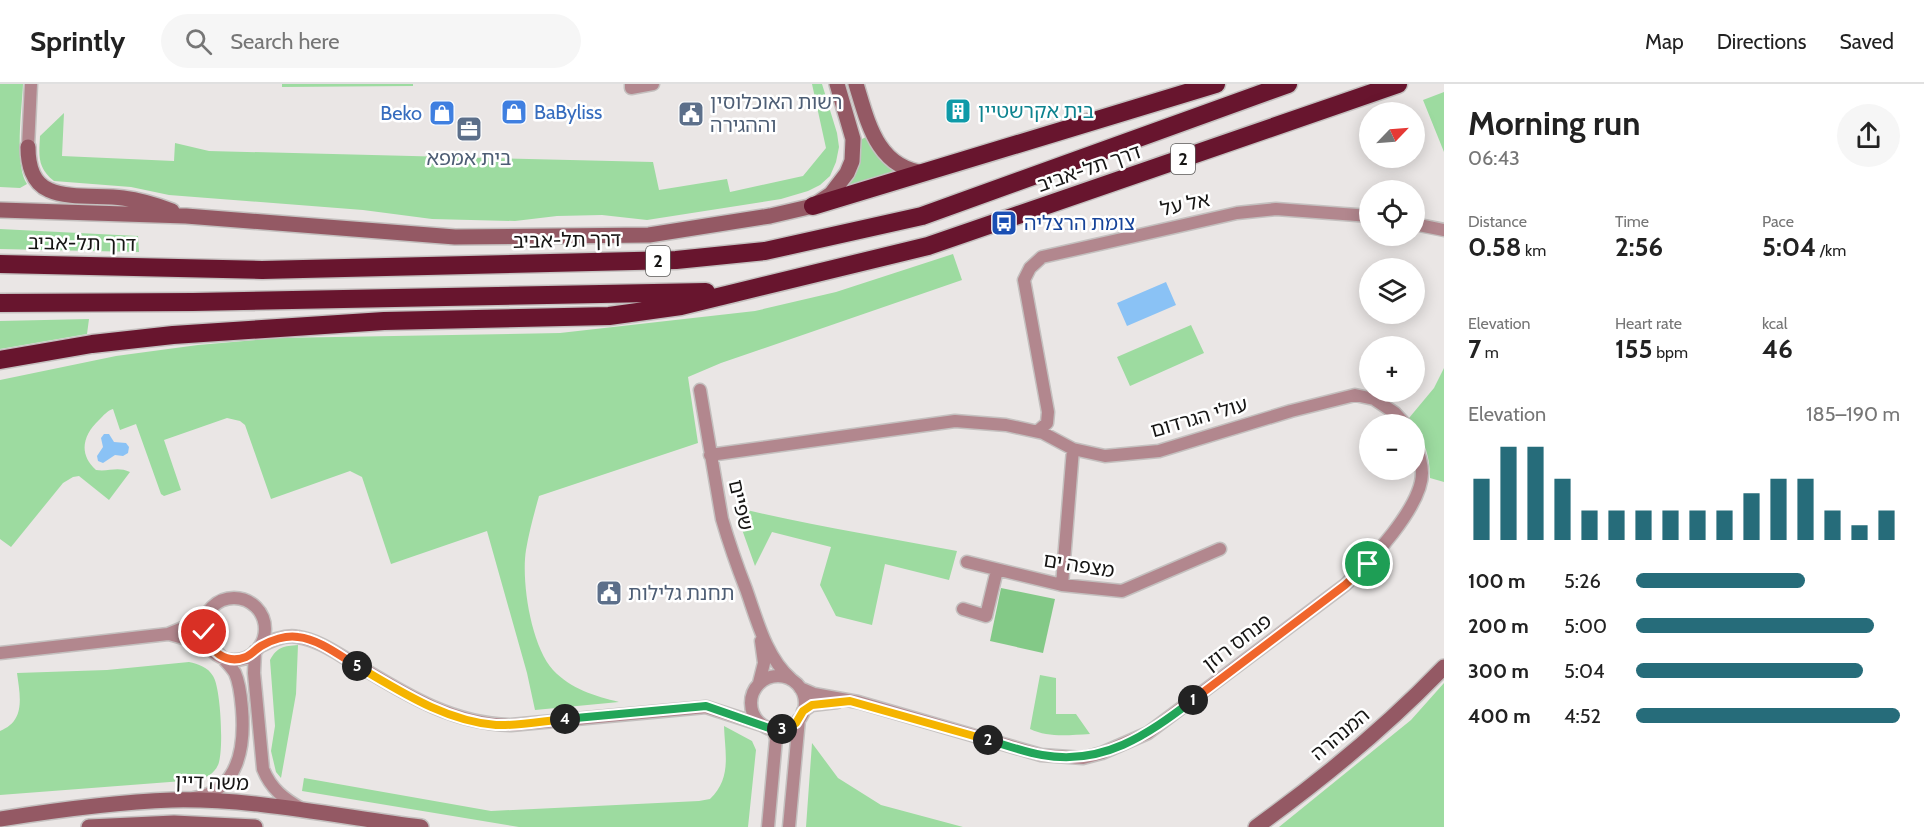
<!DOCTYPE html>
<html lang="en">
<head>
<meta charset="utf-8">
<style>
	:root { --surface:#fff; --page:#f6f6f6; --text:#222; --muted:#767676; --line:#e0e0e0; --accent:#266c7a }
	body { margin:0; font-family:Cabin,"Noto Sans Hebrew",sans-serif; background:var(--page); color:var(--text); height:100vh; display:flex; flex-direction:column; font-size:22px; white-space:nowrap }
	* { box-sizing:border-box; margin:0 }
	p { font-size:20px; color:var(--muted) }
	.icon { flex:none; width:33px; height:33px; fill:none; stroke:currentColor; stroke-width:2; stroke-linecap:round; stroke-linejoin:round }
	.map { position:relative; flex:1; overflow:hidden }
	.sheet { display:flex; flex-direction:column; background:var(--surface); width:480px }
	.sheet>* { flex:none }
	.needle { width:39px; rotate:65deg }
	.controls { position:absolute; left:1359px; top:18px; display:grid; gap:12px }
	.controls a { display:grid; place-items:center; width:66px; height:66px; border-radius:50%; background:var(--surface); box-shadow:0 3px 15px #0003; font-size:30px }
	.pin { position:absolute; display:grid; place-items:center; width:51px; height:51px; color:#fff; margin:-26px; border:3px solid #fff; border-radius:50%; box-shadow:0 2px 6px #0007 }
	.km { position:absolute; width:30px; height:30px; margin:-15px; border-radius:50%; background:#222; color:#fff; font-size:16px; line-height:30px; text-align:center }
	.round { display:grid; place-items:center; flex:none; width:63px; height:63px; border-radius:32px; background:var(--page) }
	.overview { display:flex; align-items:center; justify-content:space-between; height:102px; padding:0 24px }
	h1 { font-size:33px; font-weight:800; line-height:45px }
	.metrics { display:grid; grid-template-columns:repeat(3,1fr); gap:9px; height:102px; padding:6px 24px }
	.metrics div { display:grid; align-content:center }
	.metrics b { font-size:26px; font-weight:800 }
	.metrics small { font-size:16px; font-weight:400 }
	.metrics p { font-size:16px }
	.chart { height:168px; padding:12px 24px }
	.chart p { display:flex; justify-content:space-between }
	.chart svg { width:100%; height:108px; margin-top:6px; stroke:var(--accent); stroke-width:6 }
	ul { padding:0 24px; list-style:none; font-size:20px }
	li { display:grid; grid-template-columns:96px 72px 1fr; align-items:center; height:45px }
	li i { height:15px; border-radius:8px; background:var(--accent) }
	header { display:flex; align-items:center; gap:36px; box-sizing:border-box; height:84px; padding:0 30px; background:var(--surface); border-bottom:2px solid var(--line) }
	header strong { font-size:28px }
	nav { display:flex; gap:33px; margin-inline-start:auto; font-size:21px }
	.search { width:420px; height:54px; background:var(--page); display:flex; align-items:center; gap:15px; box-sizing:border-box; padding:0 21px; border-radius:33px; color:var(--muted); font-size:22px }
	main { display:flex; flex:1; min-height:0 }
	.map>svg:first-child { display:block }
	.green { fill:#9ddba0 }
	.forest { fill:#83c987 }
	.water { fill:#8ac2f5 }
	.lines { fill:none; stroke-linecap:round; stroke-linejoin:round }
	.street-casing { stroke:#c4c0bf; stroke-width:15 }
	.secondary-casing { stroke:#c4c0bf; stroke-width:18 }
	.highway-casing { stroke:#c4c0bf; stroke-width:21 }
	.street { stroke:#b2878e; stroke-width:12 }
	.secondary { stroke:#945964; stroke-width:15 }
	.highway { stroke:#68152e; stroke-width:18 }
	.split-1-casing { stroke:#fff; stroke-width:12 }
	.split-2-casing { stroke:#fff; stroke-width:12 }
	.split-3-casing { stroke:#fff; stroke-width:12 }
	.split-4-casing { stroke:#fff; stroke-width:12 }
	.split-5-casing { stroke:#fff; stroke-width:12 }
	.split-6-casing { stroke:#fff; stroke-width:12 }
	.split-1 { stroke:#f0652b; stroke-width:8 }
	.split-2 { stroke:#22a559; stroke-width:8 }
	.split-3 { stroke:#f5b400; stroke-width:8 }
	.split-4 { stroke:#22a559; stroke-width:8 }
	.split-5 { stroke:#f5b400; stroke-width:8 }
	.split-6 { stroke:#f0652b; stroke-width:8 }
	.labels { text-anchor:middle; stroke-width:5; stroke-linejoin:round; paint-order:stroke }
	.shield { fill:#fff; stroke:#5c5b5a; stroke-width:1.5 }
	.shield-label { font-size:18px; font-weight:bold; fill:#161514 }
	.service-label { font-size:20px; fill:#4e5e75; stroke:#fff; text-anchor:start }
	.culture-label { font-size:20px; fill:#0d838f; stroke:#fff; text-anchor:start }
	.shop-label { font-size:20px; fill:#366cbe; stroke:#fff; text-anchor:start }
	.street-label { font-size:20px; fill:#161514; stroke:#fff }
	.transit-label { font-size:20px; fill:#164399; stroke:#fff; text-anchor:start }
</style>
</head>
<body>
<header>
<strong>Sprintly</strong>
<div class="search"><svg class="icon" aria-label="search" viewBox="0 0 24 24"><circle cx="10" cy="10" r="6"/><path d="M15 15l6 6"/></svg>Search here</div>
<nav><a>Map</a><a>Directions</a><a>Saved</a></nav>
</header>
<main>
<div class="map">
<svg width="1444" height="743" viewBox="0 0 1444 743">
	<rect width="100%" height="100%" fill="#eae6e5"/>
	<path class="green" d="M 0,0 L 23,0 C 22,25 14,81 27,100 L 20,104 L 0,103 Z
		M 282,0 L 413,0 L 413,2 L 282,3 Z
		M 812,0 L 822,0 L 837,49 L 839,63 L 836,78 L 830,92 L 820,101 L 808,107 L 781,115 L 647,136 L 602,131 L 557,132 L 515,137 L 432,135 L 363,126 L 169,111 L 131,103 L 54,97 C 37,83 39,72 40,52 L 64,29 L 62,72 L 174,77 L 175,59 L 209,67 L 653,78 L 659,106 L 727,95 L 730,108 L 803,92 L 826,64 Z
		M 1444,8 L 1444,68 L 1423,16 Z
		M 866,53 L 877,72 L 898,87 L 839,109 L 858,57 Z
		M 0,145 L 138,152 L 139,168 L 0,165 Z
		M 953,170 L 962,196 L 721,279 L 688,293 L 698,359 L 539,412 C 534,430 529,448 526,466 C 521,497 531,562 553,586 C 571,605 595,612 619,618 L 535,626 L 527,589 L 487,447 L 391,480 L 362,393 L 350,387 L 271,415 L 245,341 L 240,337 L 227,334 L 164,356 L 181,406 L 164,412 L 161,410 L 136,340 L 120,346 L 113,325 C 107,327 104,331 99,336 C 83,351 78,370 96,386 C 109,388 117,382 130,388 L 109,416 L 79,392 L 73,393 L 63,399 L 11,463 L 0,455 L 0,296 L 116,272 L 198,261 L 278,254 L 560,249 L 755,227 L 836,208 Z
		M 89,235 L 87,250 L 0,265 L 0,237 Z
		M 1191,241 L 1204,269 L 1130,302 L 1117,273 Z
		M 1444,284 L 1444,398 L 1430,394 C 1430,368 1423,355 1409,334 L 1434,304 Z
		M 734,423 C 808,441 883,453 957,467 L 949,496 L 885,480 L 872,541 L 836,532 L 820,501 L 831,463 L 772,448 L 755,482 Z
		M 298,561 L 296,610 L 281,694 L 276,688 L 271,667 L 275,642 L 270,576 C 277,563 284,562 298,561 Z
		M 189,578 C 198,580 208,583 213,592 C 221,604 224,668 218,681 C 214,690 206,694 196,696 L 0,711 L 0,647 C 26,637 20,612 17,589 L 107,586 Z
		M 1040,591 L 1056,594 L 1056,630 L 1076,630 L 1090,650 C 1069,651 1049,654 1030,645 Z
		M 1444,599 L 1444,743 L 1279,743 L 1411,636 Z
		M 724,642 L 752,657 L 756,666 L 748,743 L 519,743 L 302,707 L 304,694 L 491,727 L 699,717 L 710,715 C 732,694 725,670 724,642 Z
		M 812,659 L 838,694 L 881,721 L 963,743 L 806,743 Z"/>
	<path class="forest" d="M 1001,504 L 1055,515 L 1043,569 L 990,557 Z"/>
	<path class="water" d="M 1166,198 L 1176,221 L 1127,242 L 1117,219 Z
		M 104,350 L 109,350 L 114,358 L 126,359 L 129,363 L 128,369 L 123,372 L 115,371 L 103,379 L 98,377 L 97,372 L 103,363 L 101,354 Z"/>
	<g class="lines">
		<g class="street-casing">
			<path id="street" d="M 631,0 L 631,4 L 653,0
				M 28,63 L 31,0
				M 1414,140 L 1444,146
				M 700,306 L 722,435 C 729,459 737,482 746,505 C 757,536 766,573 791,595
				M 1038,347 L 1047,339 L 1048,328 L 1024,196 L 1030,184 L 1042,173 L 1237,129 L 1276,125 L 1370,132
				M 710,371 L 955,337 L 1006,341 L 1043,349 L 1073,365 L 1105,372 L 1159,367 L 1291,327 L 1355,311 L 1374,315 L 1395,329 L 1405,340
				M 967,478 L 1062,501 L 1122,507 L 1220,465
				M 1062,501 L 1073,365
				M203 545a31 31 0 1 1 62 0a31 31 0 1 1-62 0Z
				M 963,525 L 986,532 L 997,486
				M 169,550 L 194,557 L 212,566
				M 259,563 C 270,557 285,550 298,553 C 319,556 339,571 357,581 C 405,610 452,640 511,641 L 706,623 L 762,641
				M 255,567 L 254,589 L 263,685 C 271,705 284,715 302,725
				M 0,569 L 168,550 L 190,541 L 210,526
				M751 619a27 27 0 1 1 54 0a27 27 0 1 1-54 0Z
				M 759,599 L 764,579 L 761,557
				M 800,604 L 814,610 L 858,618 L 1041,671 L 1083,674 L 1102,669 L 1148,649 L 1345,501 C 1369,479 1422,423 1422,389 C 1422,379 1418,367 1414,358
				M 803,627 L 812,621 L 837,618
				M 194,714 C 239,707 245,662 242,625 C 241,613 240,600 235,589 C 231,582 225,577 220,571
				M 768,743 L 776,655 L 773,645
				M 789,743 L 799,635"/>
		</g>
		<g class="secondary-casing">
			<path id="secondary" d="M 856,0 C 868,39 877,84 925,89
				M 28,63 C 28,79 32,99 49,106 C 68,115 101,111 123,114 C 140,116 156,121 172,127
				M 0,126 L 186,132 L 455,153 L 649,151 L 770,132 L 813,122 L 831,110 L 847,89 L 852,77 L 853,55 L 837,0
				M 0,735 C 57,726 114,718 172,716 C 253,714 341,733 421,743
				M 89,743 L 174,739 L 255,743
				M 1256,743 C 1323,695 1387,642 1444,583"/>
		</g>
		<g class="highway-casing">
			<path id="highway" d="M 813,122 L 1216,0
				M 0,180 L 262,186 L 676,176 L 765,167 L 922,132 L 1288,0
				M 0,219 L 193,218 L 706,208
				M 0,276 L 92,260 L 173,251 L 384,237 L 609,232 L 681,222 L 928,162 L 1398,0"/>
		</g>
		<use href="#street" class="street"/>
		<use href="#secondary" class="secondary"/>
		<use href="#highway" class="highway"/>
	</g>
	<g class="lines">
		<g class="split-1-casing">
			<path id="split-1" d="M 1193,616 L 1345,501 L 1368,480"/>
		</g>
		<g class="split-2-casing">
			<path id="split-2" d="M 988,656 C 1006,661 1024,668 1042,671 C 1103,682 1147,651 1193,616"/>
		</g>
		<g class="split-3-casing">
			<path id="split-3" d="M 782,645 L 796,639 L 803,627 L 812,621 L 850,617 L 988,656"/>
		</g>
		<g class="split-4-casing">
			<path id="split-4" d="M 565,635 L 706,622 L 769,644 L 782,645"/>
		</g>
		<g class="split-5-casing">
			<path id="split-5" d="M 357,582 C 400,607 445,637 496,641 C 519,642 543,637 565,635"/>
		</g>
		<g class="split-6-casing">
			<path id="split-6" d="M 204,548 C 209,567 226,581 246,573 C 252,570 256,565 261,562 C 271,556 286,551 298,553 C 318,555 339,571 357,582"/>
		</g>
		<use href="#split-1" class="split-1"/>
		<use href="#split-2" class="split-2"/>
		<use href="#split-3" class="split-3"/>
		<use href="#split-4" class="split-4"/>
		<use href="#split-5" class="split-5"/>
		<use href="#split-6" class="split-6"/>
	</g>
	<defs>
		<g id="building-square" transform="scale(1.35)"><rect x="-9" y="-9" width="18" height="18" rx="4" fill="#0f9aa8" stroke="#fff"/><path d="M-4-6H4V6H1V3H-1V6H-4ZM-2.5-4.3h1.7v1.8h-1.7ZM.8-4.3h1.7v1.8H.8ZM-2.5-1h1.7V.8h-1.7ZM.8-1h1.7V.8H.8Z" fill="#fff"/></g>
		<g id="shop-square" transform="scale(1.35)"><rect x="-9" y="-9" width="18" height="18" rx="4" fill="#3f7fe0" stroke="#fff"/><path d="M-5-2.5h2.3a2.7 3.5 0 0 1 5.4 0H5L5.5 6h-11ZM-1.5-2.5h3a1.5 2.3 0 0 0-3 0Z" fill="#fff"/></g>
		<g id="civic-square" transform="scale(1.35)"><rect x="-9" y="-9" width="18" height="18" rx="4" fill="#5c6f8a" stroke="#fff"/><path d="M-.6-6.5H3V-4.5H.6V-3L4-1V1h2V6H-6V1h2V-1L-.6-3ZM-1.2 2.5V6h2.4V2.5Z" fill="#fff"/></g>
		<g id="office-square" transform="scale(1.35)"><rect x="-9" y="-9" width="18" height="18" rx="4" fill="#5c6f8a" stroke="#fff"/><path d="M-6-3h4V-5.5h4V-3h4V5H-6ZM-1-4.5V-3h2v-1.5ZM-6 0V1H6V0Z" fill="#fff"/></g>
		<g id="bus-square" transform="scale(1.35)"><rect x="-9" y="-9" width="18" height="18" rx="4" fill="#1a4fb4" stroke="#fff"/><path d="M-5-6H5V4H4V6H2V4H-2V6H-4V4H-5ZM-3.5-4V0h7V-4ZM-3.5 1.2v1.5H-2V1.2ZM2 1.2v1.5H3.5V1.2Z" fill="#fff"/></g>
	</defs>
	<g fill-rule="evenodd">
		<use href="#building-square" x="958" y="27"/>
		<use href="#shop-square" x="514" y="28"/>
		<use href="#shop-square" x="442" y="29"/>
		<use href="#civic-square" x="691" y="30"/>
		<use href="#office-square" x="469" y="45"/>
		<use href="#bus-square" x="1004" y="139"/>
		<use href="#civic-square" x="609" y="509"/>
	</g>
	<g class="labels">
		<g class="shield">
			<rect x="1171" y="60" width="24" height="30" rx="4.5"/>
			<rect x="646" y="162" width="24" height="30" rx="4.5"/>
		</g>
		<g class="shield-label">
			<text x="1183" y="81">2</text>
			<text x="658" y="183">2</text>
		</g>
		<g class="service-label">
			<text x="710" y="25">רשות האוכלוסין<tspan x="710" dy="23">וההגירה</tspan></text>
			<text x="469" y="81" text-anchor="middle">בית אמפא</text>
			<text x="628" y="516">תחנת גלילות</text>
		</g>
		<g class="culture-label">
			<text x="978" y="34">בית אקרשטיין</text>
		</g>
		<g class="shop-label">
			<text x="534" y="35">BaByliss</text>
			<text x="422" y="36" text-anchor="end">Beko</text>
		</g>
		<g class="street-label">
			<text transform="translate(1089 84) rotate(-19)" y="7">דרך תל-אביב</text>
			<text transform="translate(1185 120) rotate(-12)" y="7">אל על</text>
			<text transform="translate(567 156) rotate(-1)" y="7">דרך תל-אביב</text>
			<text transform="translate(82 159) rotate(1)" y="7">דרך תל-אביב</text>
			<text transform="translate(1199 333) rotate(-16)" y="7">עולי הגרדום</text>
			<text transform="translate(741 421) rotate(77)" y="7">שפיים</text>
			<text transform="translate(1079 481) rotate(9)" y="7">מצפה ים</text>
			<text transform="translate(1237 558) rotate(-37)" y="7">פנחס רוזן</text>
			<text transform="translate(1340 650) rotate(-40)" y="7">המנהרה</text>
			<text transform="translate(212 698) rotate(2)" y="7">משה דיין</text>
		</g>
		<g class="transit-label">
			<text x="1024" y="146">צומת הרצליה</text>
		</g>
	</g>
</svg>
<div class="controls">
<a><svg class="needle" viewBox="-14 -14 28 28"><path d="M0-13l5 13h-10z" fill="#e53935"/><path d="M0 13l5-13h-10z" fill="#767676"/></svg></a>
<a><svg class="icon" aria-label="locate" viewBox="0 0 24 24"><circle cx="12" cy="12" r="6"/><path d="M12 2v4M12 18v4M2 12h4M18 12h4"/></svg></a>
<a><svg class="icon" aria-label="layers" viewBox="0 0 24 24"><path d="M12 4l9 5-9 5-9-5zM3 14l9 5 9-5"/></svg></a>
<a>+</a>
<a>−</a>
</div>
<div class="pin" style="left:1368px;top:480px;background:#1e9e55"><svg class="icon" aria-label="arrive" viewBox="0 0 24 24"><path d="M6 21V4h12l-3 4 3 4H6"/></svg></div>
<div class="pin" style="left:204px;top:548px;background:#d93025"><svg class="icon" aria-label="check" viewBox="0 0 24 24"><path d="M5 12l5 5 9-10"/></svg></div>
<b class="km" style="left:1193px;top:616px">1</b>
<b class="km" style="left:988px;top:656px">2</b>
<b class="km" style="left:782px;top:645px">3</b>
<b class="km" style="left:565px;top:635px">4</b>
<b class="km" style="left:357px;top:582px">5</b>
</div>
<section class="sheet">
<div class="overview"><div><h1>Morning run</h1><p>06:43</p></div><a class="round"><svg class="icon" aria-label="share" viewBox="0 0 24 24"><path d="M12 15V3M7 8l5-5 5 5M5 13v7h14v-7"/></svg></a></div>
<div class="metrics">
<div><p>Distance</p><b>0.58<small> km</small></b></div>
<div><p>Time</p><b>2:56</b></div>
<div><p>Pace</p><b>5:04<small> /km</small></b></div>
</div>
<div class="metrics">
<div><p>Elevation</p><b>7<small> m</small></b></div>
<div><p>Heart rate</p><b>155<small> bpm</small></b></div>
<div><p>kcal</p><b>46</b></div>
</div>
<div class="chart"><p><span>Elevation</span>185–190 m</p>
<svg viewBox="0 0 160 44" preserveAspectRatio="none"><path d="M5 44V19M15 44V6M25 44V6M35 44V19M45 44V32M55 44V32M65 44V32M75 44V32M85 44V32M95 44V32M105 44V25M115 44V19M125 44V19M135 44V32M145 44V38M155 44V32"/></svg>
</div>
<ul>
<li><b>100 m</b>5:26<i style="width:64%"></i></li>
<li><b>200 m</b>5:00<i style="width:90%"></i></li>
<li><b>300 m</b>5:04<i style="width:86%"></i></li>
<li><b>400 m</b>4:52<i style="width:100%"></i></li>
</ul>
</section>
</main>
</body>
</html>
